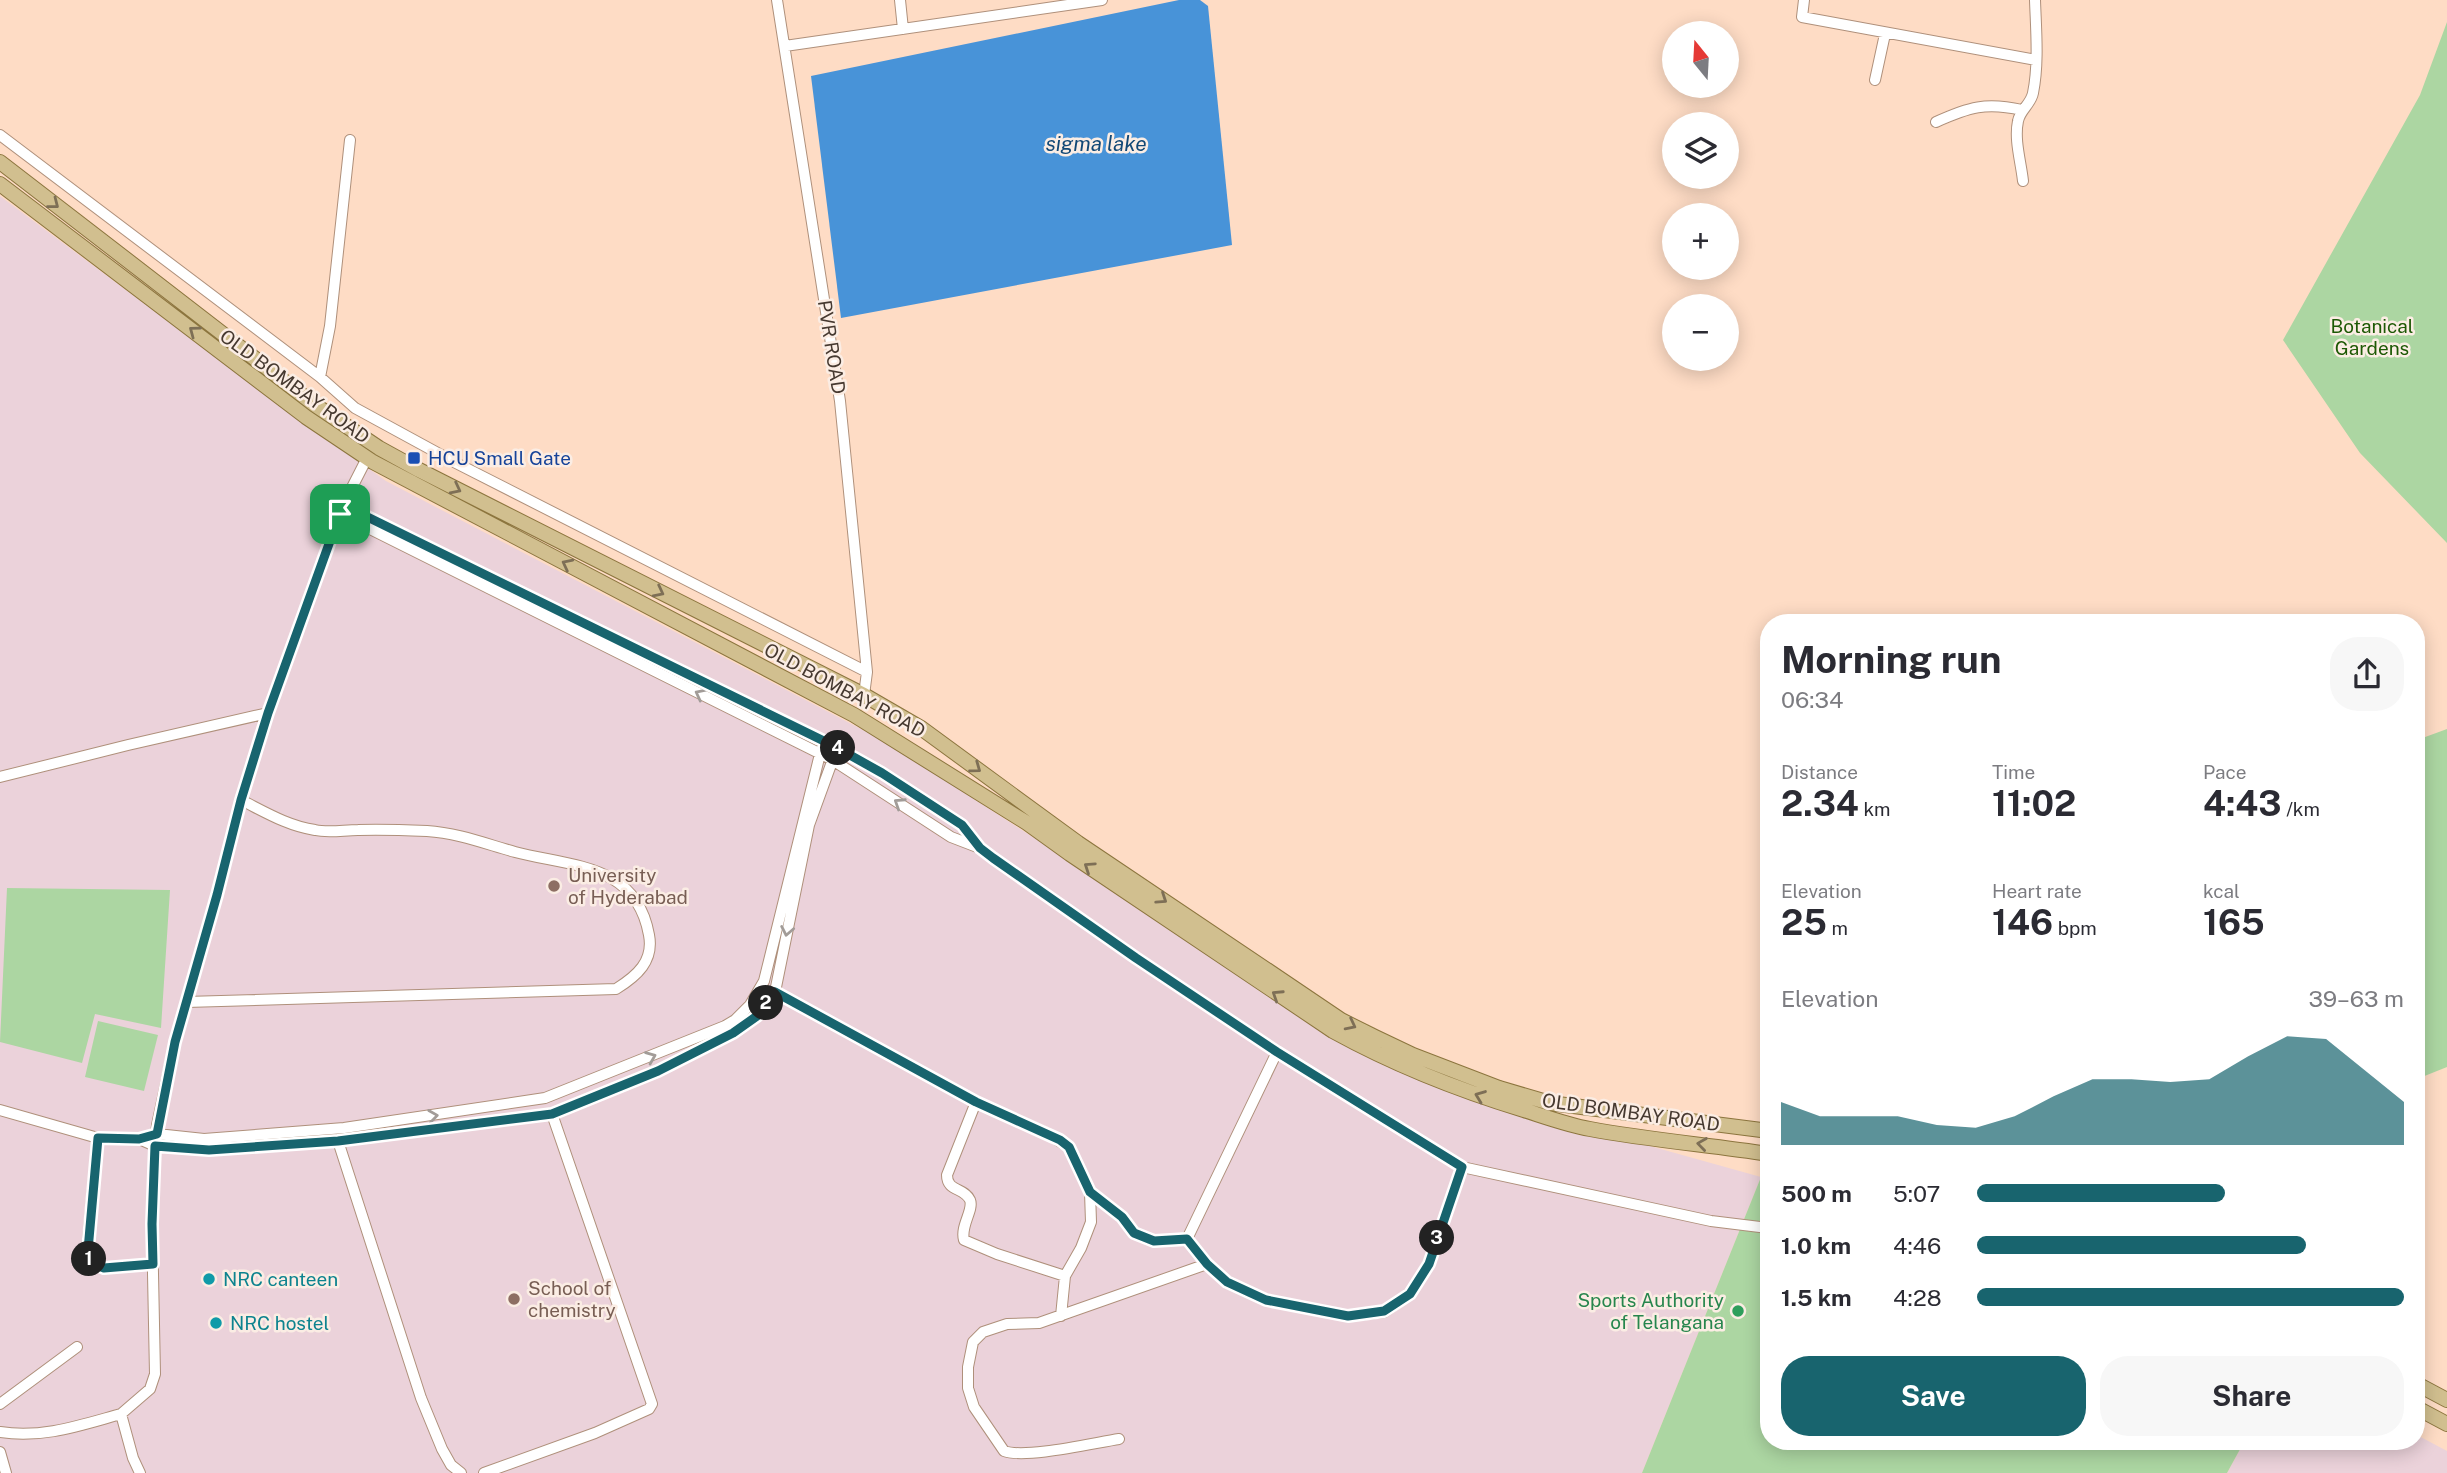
<!DOCTYPE html>
<html lang="en">
<head>
<meta charset="utf-8">
<style>
	:root { --surface:#fff; --page:#f7f7f7; --text:#2b2b33; --muted:#7c7c81; --accent:#18646e }
	body { margin:0; font-family:"Public Sans",sans-serif; background:var(--page); color:var(--text); height:100vh; display:flex; flex-direction:column; font-size:26px; white-space:nowrap }
	* { box-sizing:border-box; margin:0 }
	p { font-size:23px; color:var(--muted) }
	.icon { flex:none; width:38px; height:38px; fill:none; stroke:currentColor; stroke-width:2; stroke-linecap:round; stroke-linejoin:round }
	.map { position:relative; flex:1; overflow:hidden }
	.panel { position:absolute; left:1760px; top:614px; width:665px; height:836px; display:flex; flex-direction:column; background:var(--surface); border-radius:28px; box-shadow:0 4px 18px #0003 }
	.panel>* { flex:none }
	.needle { width:46px; rotate:342deg }
	.fabs { position:absolute; left:1662px; top:21px; display:grid; gap:14px }
	.fabs a { display:grid; place-items:center; width:77px; height:77px; border-radius:50%; background:var(--surface); box-shadow:0 4px 18px #0003; font-size:35px }
	.pin { position:absolute; display:grid; place-items:center; width:60px; height:60px; color:#fff; margin:-30px; border-radius:14px; box-shadow:0 4px 10px #0006 }
	.km { position:absolute; width:35px; height:35px; margin:-18px; border-radius:50%; background:#222; color:#fff; font-size:19px; line-height:35px; text-align:center }
	.round { display:grid; place-items:center; flex:none; width:74px; height:74px; border-radius:28px; background:var(--page) }
	.overview { display:flex; align-items:center; justify-content:space-between; height:119px; padding:0 21px }
	h1 { font-size:38px; font-weight:700; line-height:52px }
	.metrics { display:grid; grid-template-columns:repeat(3,1fr); gap:10px; height:119px; padding:7px 21px }
	.metrics div { display:grid; align-content:center }
	.metrics b { font-size:35px; font-weight:700 }
	.metrics small { font-size:19px; font-weight:400 }
	.metrics p { font-size:19px }
	.chart { height:196px; padding:14px 21px }
	.chart p { display:flex; justify-content:space-between }
	.chart svg { width:100%; height:126px; margin-top:7px; fill:var(--accent); opacity:.7 }
	.action { display:flex; gap:14px; margin-top:auto; padding:14px 21px }
	.action a { flex:1; height:80px; border-radius:28px; background:var(--accent); color:#fff; font-size:28px; font-weight:700; line-height:80px; text-align:center }
	.action a+a { background:var(--page); color:var(--text) }
	ul { padding:0 21px; list-style:none; font-size:23px }
	li { display:grid; grid-template-columns:112px 84px 1fr; align-items:center; height:52px }
	li i { height:18px; border-radius:9px; background:var(--accent) }
	.map>svg:first-child { display:block }
	.education { fill:#ebd2da }
	.green { fill:#acd6a2 }
	.water { fill:#4893d8 }
	.lines { fill:none; stroke-linecap:round; stroke-linejoin:round }
	.minor-casing { stroke:#af907b; stroke-width:12 }
	.major-casing { stroke:#8c753e; stroke-width:16 }
	.minor { stroke:#fff; stroke-width:10 }
	.major { stroke:#d1bf8f; stroke-width:14 }
	.oneway { stroke:#7e6f56 }
	.oneway2 { stroke:#a29c98 }
	.route-casing { stroke:#fff; stroke-width:14 }
	.route { stroke:#18646e; stroke-width:9 }
	.transit-dot { fill:#1a4fb4; stroke:#fbede4; stroke-width:2.5 }
	.education-dot { fill:#8d6e63; stroke:#fbede4; stroke-width:2.5 }
	.culture-dot { fill:#0f9aa8; stroke:#fbede4; stroke-width:2.5 }
	.leisure-dot { fill:#2e9e5b; stroke:#fbede4; stroke-width:2.5 }
	.labels { text-anchor:middle; stroke-width:5; stroke-linejoin:round; paint-order:stroke }
	.park-label { font-size:19px; fill:#1d5904; stroke:#fbede4 }
	.street-label { font-size:19px; fill:#463930; stroke:#fbede4 }
	.transit-label { font-size:19px; fill:#164399; stroke:#fbede4; text-anchor:start }
	.education-label { font-size:19px; fill:#785e54; stroke:#fbede4; text-anchor:start }
	.culture-label { font-size:19px; fill:#0d838f; stroke:#fbede4; text-anchor:start }
	.leisure-label { font-size:19px; fill:#27864d; stroke:#fbede4; text-anchor:end }
	.water-label { font-size:21px; font-style:italic; fill:#124876; stroke:#fbede4 }
</style>
</head>
<body>
<div class="map">
<svg width="2447" height="1473" viewBox="0 0 2447 1473">
	<rect width="100%" height="100%" fill="#fedcc5"/>
	<path class="education" d="M 0,196 L 299,419 L 386,481 L 884,741 L 1333,1031 L 1407,1067 L 1589,1129 L 1761,1177 L 1642,1473 L 0,1473 Z
		M 2417,1435 L 2447,1451 L 2447,1473 L 2227,1473 L 2244,1442 L 2417,1442 Z"/>
	<path class="green" d="M 2447,22 L 2447,543 L 2360,453 L 2283,340 L 2420,95 Z
		M 2447,729 L 2447,1067 L 2417,1079 L 2417,740 Z
		M 7,888 L 170,890 L 161,1028 L 95,1014 L 82,1063 L 0,1042 Z
		M 98,1021 L 158,1035 L 144,1091 L 85,1077 Z
		M 1761,1177 L 1769,1179 L 1769,1442 L 2244,1442 L 2227,1473 L 1642,1473 Z"/>
	<path class="water" d="M 1179,0 L 1200,0 L 1208,6 L 1232,245 L 841,318 L 811,76 Z"/>
	<g class="lines">
		<g class="minor-casing">
			<path id="minor" d="M 777,0 L 840,401 L 867,672 L 864,695
				M 900,0 L 903,29
				M 1804,0 L 1802,17 L 2036,60
				M 785,46 L 1102,0
				M 1875,80 L 1885,34
				M 1936,122 C 1969,107 1986,102 2022,110
				M 0,135 L 320,377 L 355,408 L 456,463 L 867,672
				M 2023,181 C 2021,162 2014,140 2018,121 C 2020,110 2031,104 2033,93 C 2039,63 2036,30 2035,0
				M 320,377 L 330,326 L 350,140
				M 343,505 L 832,745 L 882,773 L 962,825 L 980,848 L 993,858 L 1136,958 L 1277,1052 L 1462,1167 L 1711,1221 L 1768,1228
				M 340,514 L 831,759 L 951,837 L 977,847
				M 825,741 L 820,754 L 764,981 L 750,1005 L 735,1020 L 725,1026 L 545,1098 L 344,1128 L 204,1139 L 157,1134 L 139,1139 L 155,1146 L 209,1150 L 338,1141 L 552,1114 L 658,1071 L 733,1033 L 757,1016 L 775,992 L 809,825 L 837,748
				M 0,777 L 128,745 L 268,713
				M 775,992 L 976,1102 L 1046,1133 L 1069,1147 L 1090,1192 L 1091,1222 L 1081,1248 L 1065,1276 L 1061,1316
				M 186,1002 L 616,989 C 637,976 654,961 649,935 C 636,863 572,867 515,852 C 486,844 458,833 427,831 C 404,830 381,829 358,830 C 344,830 328,833 315,830 C 288,826 265,812 241,800
				M 976,1102 L 947,1175 C 947,1192 964,1187 970,1200 C 974,1210 960,1226 964,1240 L 997,1254 L 1065,1276
				M 0,1110 L 98,1138 L 139,1139
				M 98,1138 L 87,1250 L 90,1262 L 104,1268 L 153,1264
				M 338,1141 L 421,1398 L 442,1449 L 451,1465 L 461,1473
				M 1090,1192 L 1122,1217 L 1134,1233 L 1154,1241 L 1187,1239 L 1207,1264
				M 1187,1239 L 1277,1052
				M 0,1404 L 77,1347
				M 0,1432 C 42,1439 81,1425 121,1414
				M 1119,1439 C 1093,1443 1025,1459 1004,1451 L 974,1407 L 968,1388 L 968,1367 L 973,1342 L 983,1332 L 1007,1324 L 1039,1323 L 1207,1264 L 1227,1282 L 1266,1300 L 1348,1316 L 1384,1312 L 1410,1294 L 1429,1263 L 1462,1167
				M 0,1452 L 6,1473
				M 140,1473 L 133,1458 L 121,1414 L 150,1389 L 155,1374 L 152,1224 L 155,1146 L 157,1125 L 175,1042 L 217,895 L 241,800 L 268,713 L 343,505 L 367,458
				M 484,1473 L 595,1433 L 649,1409 L 652,1404 L 552,1114"/>
		</g>
		<g class="major-casing">
			<path id="major" d="M 0,162 L 315,405 L 379,448 L 419,470 L 864,695 L 921,728 L 1078,843 L 1270,972 L 1341,1020 L 1375,1037 L 1413,1055 L 1499,1088 L 1550,1103 L 1769,1131
				M 0,184 L 306,417 L 373,462 L 854,715 L 1027,823 L 1070,854 L 1333,1031 C 1393,1064 1458,1090 1524,1110 C 1546,1117 1568,1125 1590,1129 C 1649,1140 1710,1145 1769,1154
				M 2417,1384 L 2447,1400
				M 2417,1408 L 2447,1424"/>
		</g>
		<use href="#minor" class="minor"/>
		<use href="#major" class="major"/>
	</g>
	<defs><path id="oneway-chevron" d="M-2-3.5L2.5 0L-2 3.5" fill="none" stroke-width="1.6" stroke-linecap="round" stroke-linejoin="round" transform="scale(1.75)"/></defs>
	<g class="oneway">
		<use href="#oneway-chevron" transform="translate(54 204) rotate(38)"/>
		<use href="#oneway-chevron" transform="translate(194 331) rotate(-143)"/>
		<use href="#oneway-chevron" transform="translate(456 489) rotate(27)"/>
		<use href="#oneway-chevron" transform="translate(567 564) rotate(-153)"/>
		<use href="#oneway-chevron" transform="translate(659 592) rotate(27)"/>
		<use href="#oneway-chevron" transform="translate(976 768) rotate(36)"/>
		<use href="#oneway-chevron" transform="translate(1089 867) rotate(-146)"/>
		<use href="#oneway-chevron" transform="translate(1162 899) rotate(34)"/>
		<use href="#oneway-chevron" transform="translate(1277 995) rotate(-147)"/>
		<use href="#oneway-chevron" transform="translate(1351 1025) rotate(27)"/>
		<use href="#oneway-chevron" transform="translate(1480 1096) rotate(-159)"/>
		<use href="#oneway-chevron" transform="translate(1702 1144) rotate(-172)"/>
	</g>
	<g class="oneway2">
		<use href="#oneway-chevron" transform="translate(700 694) rotate(-153)"/>
		<use href="#oneway-chevron" transform="translate(899 803) rotate(-147)"/>
		<use href="#oneway-chevron" transform="translate(787 931) rotate(101)"/>
		<use href="#oneway-chevron" transform="translate(651 1057) rotate(-22)"/>
		<use href="#oneway-chevron" transform="translate(433 1116) rotate(-8)"/>
	</g>
	<g class="lines">
		<g class="route-casing">
			<path id="route" d="M 343,505 L 832,745 L 882,773 L 962,825 L 980,848 L 993,858 L 1136,958 L 1277,1052 L 1462,1167 L 1429,1264 L 1410,1294 L 1384,1311 L 1348,1316 L 1266,1300 L 1227,1282 L 1207,1264 L 1187,1239 L 1154,1241 L 1134,1233 L 1122,1217 L 1090,1192 L 1069,1147 L 1060,1140 L 976,1102 L 775,992 L 757,1016 L 733,1033 L 658,1071 L 552,1114 L 338,1141 L 209,1150 L 155,1146 L 152,1224 L 153,1264 L 104,1268 L 90,1262 L 88,1250 L 98,1138 L 139,1139 L 157,1134 L 175,1042 L 217,895 L 241,800 L 268,713 Z"/>
		</g>
		<use href="#route" class="route"/>
	</g>
	<rect class="transit-dot" x="407" y="451" width="14" height="14" rx="3.5"/>
	<g class="education-dot">
		<circle cx="554" cy="886" r="7"/>
		<circle cx="514" cy="1299" r="7"/>
	</g>
	<g class="culture-dot">
		<circle cx="209" cy="1279" r="7"/>
		<circle cx="216" cy="1323" r="7"/>
	</g>
	<circle class="leisure-dot" cx="1738" cy="1311" r="7"/>
	<g class="labels">
		<g class="park-label">
			<text x="2372" y="333">Botanical<tspan x="2372" dy="22">Gardens</tspan></text>
		</g>
		<g class="street-label">
			<text transform="translate(832 347) rotate(81)" y="7">PVR ROAD</text>
			<text transform="translate(295 386) rotate(36)" y="7">OLD BOMBAY ROAD</text>
			<text transform="translate(845 690) rotate(28)" y="7">OLD BOMBAY ROAD</text>
			<text transform="translate(1631 1112) rotate(8)" y="7">OLD BOMBAY ROAD</text>
		</g>
		<g class="transit-label">
			<text x="428" y="465">HCU Small Gate</text>
		</g>
		<g class="education-label">
			<text x="568" y="882">University<tspan x="568" dy="22">of Hyderabad</tspan></text>
			<text x="528" y="1295">School of<tspan x="528" dy="22">chemistry</tspan></text>
		</g>
		<g class="culture-label">
			<text x="223" y="1286">NRC canteen</text>
			<text x="230" y="1330">NRC hostel</text>
		</g>
		<g class="leisure-label">
			<text x="1724" y="1307">Sports Authority<tspan x="1724" dy="22">of Telangana</tspan></text>
		</g>
		<g class="water-label">
			<text x="1096" y="151">sigma lake</text>
		</g>
	</g>
</svg>
<div class="fabs">
<a><svg class="needle" viewBox="-14 -14 28 28"><path d="M0-13l5 13h-10z" fill="#e53935"/><path d="M0 13l5-13h-10z" fill="#7c7c81"/></svg></a>
<a><svg class="icon" aria-label="layers" viewBox="0 0 24 24"><path d="M12 4l9 5-9 5-9-5zM3 14l9 5 9-5"/></svg></a>
<a>+</a>
<a>−</a>
</div>
<div class="pin" style="left:340px;top:514px;background:#1e9e55"><svg class="icon" aria-label="arrive" viewBox="0 0 24 24"><path d="M6 21V4h12l-3 4 3 4H6"/></svg></div>
<b class="km" style="left:89px;top:1259px">1</b>
<b class="km" style="left:766px;top:1003px">2</b>
<b class="km" style="left:1437px;top:1238px">3</b>
<b class="km" style="left:838px;top:748px">4</b>
<section class="panel">
<div class="overview"><div><h1>Morning run</h1><p>06:34</p></div><a class="round"><svg class="icon" aria-label="share" viewBox="0 0 24 24"><path d="M12 15V3M7 8l5-5 5 5M5 13v7h14v-7"/></svg></a></div>
<div class="metrics">
<div><p>Distance</p><b>2.34<small> km</small></b></div>
<div><p>Time</p><b>11:02</b></div>
<div><p>Pace</p><b>4:43<small> /km</small></b></div>
</div>
<div class="metrics">
<div><p>Elevation</p><b>25<small> m</small></b></div>
<div><p>Heart rate</p><b>146<small> bpm</small></b></div>
<div><p>kcal</p><b>165</b></div>
</div>
<div class="chart"><p><span>Elevation</span>39–63 m</p>
<svg viewBox="0 0 160 44" preserveAspectRatio="none"><path d="M0 44V29L10 34L20 34L30 34L40 37L50 38L60 34L70 27L80 21L90 21L100 22L110 21L120 13L130 6L140 7L150 18L160 29V44z"/></svg>
</div>
<ul>
<li><b>500 m</b>5:07<i style="width:58%"></i></li>
<li><b>1.0 km</b>4:46<i style="width:77%"></i></li>
<li><b>1.5 km</b>4:28<i style="width:100%"></i></li>
</ul>
<div class="action"><a>Save</a><a>Share</a></div>
</section>
</div>
</body>
</html>
